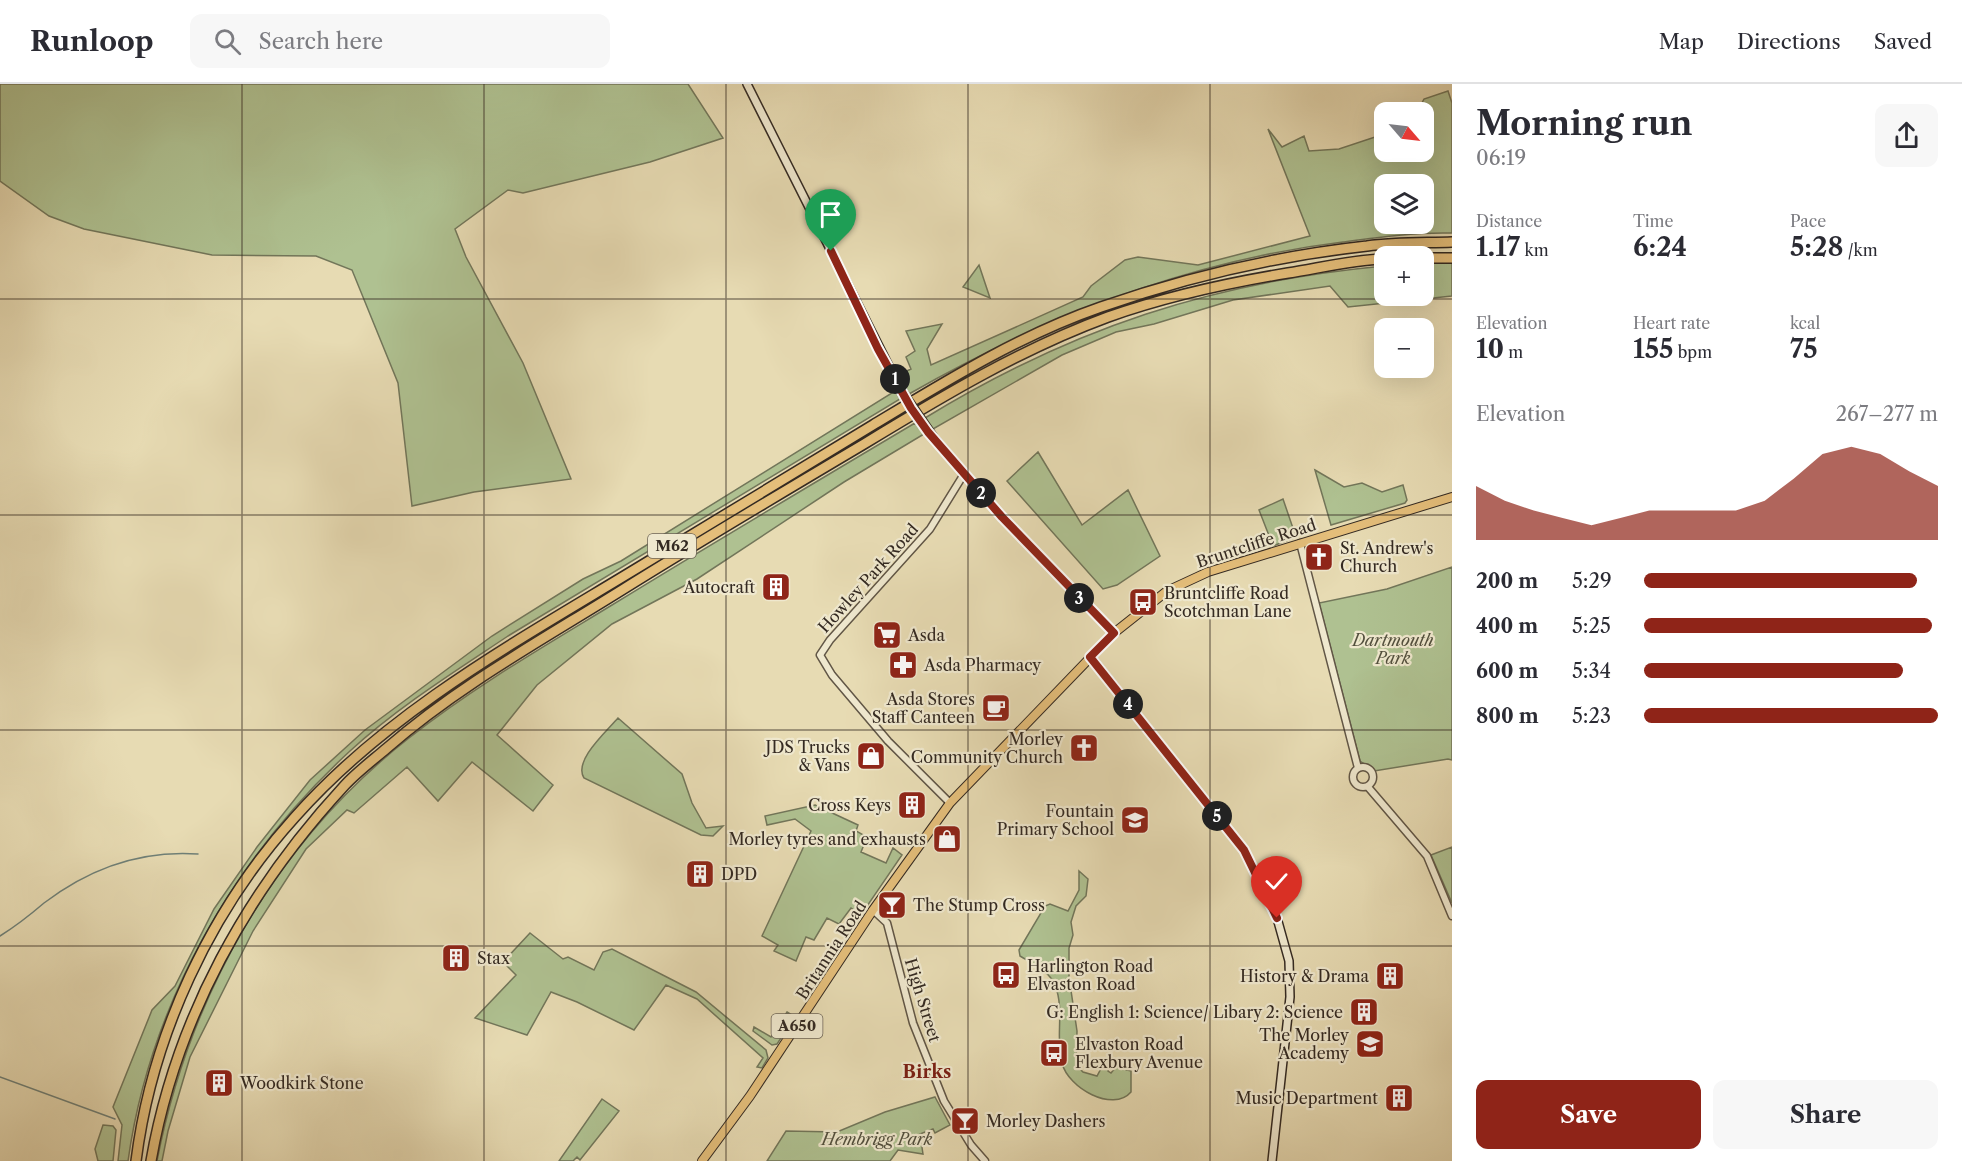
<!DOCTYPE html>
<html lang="en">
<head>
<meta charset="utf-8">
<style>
	:root { --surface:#fff; --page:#f7f7f7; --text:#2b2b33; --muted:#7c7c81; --line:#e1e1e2; --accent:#8f2418 }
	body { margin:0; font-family:"Libre Caslon Text",serif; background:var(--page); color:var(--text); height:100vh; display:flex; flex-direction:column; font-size:22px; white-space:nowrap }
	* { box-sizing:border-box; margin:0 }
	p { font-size:20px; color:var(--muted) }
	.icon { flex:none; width:33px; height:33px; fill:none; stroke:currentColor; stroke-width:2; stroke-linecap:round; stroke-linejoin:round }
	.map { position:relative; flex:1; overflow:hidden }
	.panel { display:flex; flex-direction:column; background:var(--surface); width:510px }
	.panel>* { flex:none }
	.needle { width:39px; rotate:118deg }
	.tools { position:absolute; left:1374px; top:18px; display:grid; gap:12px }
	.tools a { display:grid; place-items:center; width:60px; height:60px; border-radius:12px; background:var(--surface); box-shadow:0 6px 24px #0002; font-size:30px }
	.pin { position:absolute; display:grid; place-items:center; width:51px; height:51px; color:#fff; margin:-62px -26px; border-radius:50% 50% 50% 0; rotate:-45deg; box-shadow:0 0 6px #0007 }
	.pin .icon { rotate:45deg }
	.km { position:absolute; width:30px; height:30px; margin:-15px; border-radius:50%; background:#222; color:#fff; font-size:16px; line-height:30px; text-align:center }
	.round { display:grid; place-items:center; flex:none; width:63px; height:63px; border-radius:12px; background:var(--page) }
	.overview { display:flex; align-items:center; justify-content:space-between; height:102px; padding:0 24px }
	h1 { font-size:33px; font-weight:700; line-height:45px }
	.stats { display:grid; grid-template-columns:repeat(3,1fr); gap:9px; height:102px; padding:6px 24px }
	.stats div { display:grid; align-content:center }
	.stats b { font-size:26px; font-weight:700 }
	.stats small { font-size:16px; font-weight:400 }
	.stats p { font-size:16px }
	.chart { height:168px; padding:12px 24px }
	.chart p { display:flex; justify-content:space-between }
	.chart svg { width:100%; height:108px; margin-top:6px; fill:var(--accent); opacity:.7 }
	.button { display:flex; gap:12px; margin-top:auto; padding:12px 24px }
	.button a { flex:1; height:69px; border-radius:12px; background:var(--accent); color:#fff; font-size:24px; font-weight:700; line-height:69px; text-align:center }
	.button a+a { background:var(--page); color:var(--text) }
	ul { padding:0 24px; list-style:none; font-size:20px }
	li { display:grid; grid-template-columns:96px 72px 1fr; align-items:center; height:45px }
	li i { height:15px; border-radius:8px; background:var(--accent) }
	header { display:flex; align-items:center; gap:36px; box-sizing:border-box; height:84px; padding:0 30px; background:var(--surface); border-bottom:2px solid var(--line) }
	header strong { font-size:28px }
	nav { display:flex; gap:33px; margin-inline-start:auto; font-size:21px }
	.search { width:420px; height:54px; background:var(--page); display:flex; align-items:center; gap:15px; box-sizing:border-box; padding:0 21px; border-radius:12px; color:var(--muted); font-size:22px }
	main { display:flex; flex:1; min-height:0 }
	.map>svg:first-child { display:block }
	.green { fill:#afc191; stroke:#72765a; stroke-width:1.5; fill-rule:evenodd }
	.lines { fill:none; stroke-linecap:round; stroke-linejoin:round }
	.stream { stroke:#6f8078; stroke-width:1.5 }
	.tertiary-casing { stroke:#615646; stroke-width:9 }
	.secondary-casing { stroke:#342a22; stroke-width:10 }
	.primary-casing { stroke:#342a22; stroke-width:10 }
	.motorway-casing { stroke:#342a22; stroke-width:12 }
	.tertiary { stroke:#efe8ce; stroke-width:6 }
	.secondary { stroke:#efe8ce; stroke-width:7 }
	.primary { stroke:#e4be7a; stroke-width:8 }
	.motorway { stroke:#e4be7a; stroke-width:9 }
	.secondary-bridge-casing { stroke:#342a22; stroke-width:10; stroke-linecap:butt }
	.secondary-bridge { stroke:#efe8ce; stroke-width:7 }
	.route-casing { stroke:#fff; stroke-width:12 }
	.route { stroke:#8f2418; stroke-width:8 }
	.grid { fill:none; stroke:#342a22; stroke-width:1.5; stroke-opacity:0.55 }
	.labels { text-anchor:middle; stroke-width:4.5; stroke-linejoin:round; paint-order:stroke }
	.shield { fill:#efe8ce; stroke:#6c6356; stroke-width:1.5 }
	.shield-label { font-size:15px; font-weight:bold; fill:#342a22 }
	.street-label { font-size:16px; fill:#342a22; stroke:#efe8ce }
	.poi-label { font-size:16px; fill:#342a22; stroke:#efe8ce; text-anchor:start }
	.park-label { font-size:16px; font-style:italic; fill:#53503e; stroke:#efe8ce }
	.neighbourhood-label { font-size:18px; font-weight:bold; fill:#7a1f14; stroke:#efe8ce }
</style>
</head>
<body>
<header>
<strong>Runloop</strong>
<div class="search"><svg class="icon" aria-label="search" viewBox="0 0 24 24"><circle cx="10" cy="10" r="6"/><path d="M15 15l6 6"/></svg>Search here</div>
<nav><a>Map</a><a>Directions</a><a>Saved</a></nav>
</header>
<main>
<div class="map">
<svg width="1452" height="1077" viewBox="0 0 1452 1077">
	<rect width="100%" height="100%" fill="#e7dbb3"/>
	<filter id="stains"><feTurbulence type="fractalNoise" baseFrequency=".00333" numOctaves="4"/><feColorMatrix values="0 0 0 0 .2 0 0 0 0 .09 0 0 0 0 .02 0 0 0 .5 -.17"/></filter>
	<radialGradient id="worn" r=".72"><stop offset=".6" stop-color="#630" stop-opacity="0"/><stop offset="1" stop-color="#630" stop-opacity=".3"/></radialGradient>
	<path class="green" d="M 0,0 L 688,0 L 723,54 L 650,78 L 523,109 L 508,106 L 455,145 L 466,173 L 523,279 L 571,395 L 474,408 L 412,422 L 398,299 L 352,186 L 316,172 L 212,171 L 84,145 L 49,132 L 0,97 Z
		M 1448,7 L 1452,19 L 1452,149 C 1416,148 1380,153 1343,158 C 1187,177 1044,233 909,310 L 898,291 L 911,285 L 906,273 L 915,267 L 906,247 L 942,240 L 927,265 L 931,281 L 1083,213 L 1091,202 L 1125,176 L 1138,173 L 1198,181 L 1310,152 L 1268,45 L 1282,63 L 1304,52 L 1309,67 L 1339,65 L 1384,50 L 1384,68 L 1424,68 L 1424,28 L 1417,28 L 1424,15 ZM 1424,100 L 1424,140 L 1384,140 L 1384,100 Z
		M 1424,179 L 1452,179 L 1452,212 L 1348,223 L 1330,202 L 1233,216 L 1154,240 L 1116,248 L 1062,271 L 933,345 L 925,334 C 1072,244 1213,198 1384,182 L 1384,212 L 1424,212 Z
		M 979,181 L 990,214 L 963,203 Z
		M 895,307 L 900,315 L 508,552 C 454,588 398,623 350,667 C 234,774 150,919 128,1077 L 118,1077 L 122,1041 L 113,1023 L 152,926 L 175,902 L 214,825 L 257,763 L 310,696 L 365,646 L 492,552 L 583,495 L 621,477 Z
		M 915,339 L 924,350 L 844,398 L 697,495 L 612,540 L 537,601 L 497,651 L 553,701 L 533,727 L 472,678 L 438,717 L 407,683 L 354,729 L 347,726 L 306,765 L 253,847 L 190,973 L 168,1047 L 162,1077 L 157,1077 C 189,912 275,759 409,654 C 472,604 543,563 612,521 C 713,459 814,399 915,339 Z
		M 1038,368 L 1082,441 L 1128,406 L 1160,472 L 1117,501 L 1103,505 L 1007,397 Z
		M 1315,386 L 1344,403 L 1362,399 L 1382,408 L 1403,401 L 1407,416 L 1405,419 L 1331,441 Z
		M 1283,415 L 1296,453 L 1273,462 L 1259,426 Z
		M 1452,483 L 1452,676 L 1448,675 L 1374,687 L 1360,677 L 1319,519 L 1387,505 Z
		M 618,634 L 682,690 L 692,719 L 706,744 L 723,742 L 713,752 L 701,751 L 584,694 C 573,677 606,648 618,634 Z
		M 815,721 L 858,741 L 856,747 L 867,753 L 861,768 L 886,779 L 893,764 L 902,771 L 861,831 L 851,824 L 839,840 L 827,834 L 814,856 L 806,853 L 796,877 L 774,867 L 778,861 L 762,852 L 811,747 L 795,735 L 767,741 L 765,732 Z
		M 1452,763 L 1452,819 L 1431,771 Z
		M 1079,787 L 1088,795 L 1086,812 L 1076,822 L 1071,838 L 1073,851 L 1069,864 L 1069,893 L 1077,947 L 1076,981 L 1083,988 L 1097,992 L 1104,979 L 1108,981 L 1108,987 L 1111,989 L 1116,983 L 1131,987 L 1131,1008 C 1113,1029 1068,1004 1062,979 C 1055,954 1065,926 1055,901 C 1049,887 1033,880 1020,872 L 1019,866 L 1045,822 L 1050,820 L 1068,827 L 1079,806 Z
		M 530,849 L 563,875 L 568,873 L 594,886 L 603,868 L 612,865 L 696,908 L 766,966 L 768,974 L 762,984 L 757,983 L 763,974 L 697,915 L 666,901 L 634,946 L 577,918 L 551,908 L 527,951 L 475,934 L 516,891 L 503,878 Z
		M 787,928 L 795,933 L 777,960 L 772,961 L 753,947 L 754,943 L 771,953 Z
		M 935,1013 L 950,1041 L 935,1049 L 933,1045 L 920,1050 L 923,1070 L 898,1066 L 890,1077 L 767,1077 L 786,1047 L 837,1048 L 885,1028 Z
		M 602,1015 L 619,1027 L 580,1076 L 577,1073 L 573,1077 L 559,1077 Z
		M 103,1041 L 113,1042 L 116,1046 L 113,1077 L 98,1077 L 95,1065 Z"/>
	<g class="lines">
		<path class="stream" d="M 0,852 C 16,842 30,831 44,819 C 90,784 141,766 198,770
			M 0,993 L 115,1035"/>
		<g class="tertiary-casing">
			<path id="tertiary" d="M 1300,459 L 1358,684
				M1353 693a10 10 0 1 1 20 0a10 10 0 1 1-20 0Z
				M 1368,703 L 1427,772 L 1452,832
				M 950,719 L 888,657 L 832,591 L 820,571 L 830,556 L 930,445 L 964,390
				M 873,826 L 887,839 L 913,939 L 944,1017 L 971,1061 L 985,1077"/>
		</g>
		<g class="secondary-casing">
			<path id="secondary" d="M 747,0 L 900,304
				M 935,355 L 1002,433 L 1114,549
				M 1091,573 L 1244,766 L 1277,834 L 1289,877 L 1290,913 L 1272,1077"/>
		</g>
		<g class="primary-casing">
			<path id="primary" d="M 702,1077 L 750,1012 L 873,826 L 950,719 L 1114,549 L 1167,507 L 1208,488 L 1452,413"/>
		</g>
		<g class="motorway-casing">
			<path id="motorway" d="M 1424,174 L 1452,174
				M 136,1077 C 152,951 210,827 295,733 C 390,626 519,556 639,483 C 717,435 795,388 873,341 C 946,297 1020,251 1101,223 C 1187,193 1276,172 1367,162 C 1395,158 1424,159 1452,158
				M 151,1077 C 176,934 247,807 345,701 C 357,688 373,676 387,664 C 458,602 542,556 622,506 C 702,456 783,408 864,360 C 943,312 1021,265 1108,233 C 1167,212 1227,199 1288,189 C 1320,184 1352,176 1384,175"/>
		</g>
		<use href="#tertiary" class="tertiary"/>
		<use href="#secondary" class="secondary"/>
		<use href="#primary" class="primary"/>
		<use href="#motorway" class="motorway"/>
		<g class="secondary-bridge-casing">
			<path id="secondary-bridge" d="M 900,304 L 935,355"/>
		</g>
		<use href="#secondary-bridge" class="secondary-bridge"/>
	</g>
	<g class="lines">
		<g class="route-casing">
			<path id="route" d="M 831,167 L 878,265 L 911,324 L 928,348 L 1002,433 L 1114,549 L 1090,573 L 1244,766 L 1277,834"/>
		</g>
		<use href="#route" class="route"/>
	</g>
	<path class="grid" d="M 242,0 L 242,1077M 484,0 L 484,1077M 726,0 L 726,1077M 968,0 L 968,1077M 1210,0 L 1210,1077M 0,215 L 1452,215M 0,431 L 1452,431M 0,646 L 1452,646M 0,862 L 1452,862"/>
	<defs>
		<g id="church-square" transform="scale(1.5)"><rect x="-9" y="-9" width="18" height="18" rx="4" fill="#8f2418" stroke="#efe8ce"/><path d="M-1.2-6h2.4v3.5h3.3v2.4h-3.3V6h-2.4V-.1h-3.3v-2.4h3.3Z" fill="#fff"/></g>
		<g id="building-square" transform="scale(1.5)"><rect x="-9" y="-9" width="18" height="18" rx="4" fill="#8f2418" stroke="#efe8ce"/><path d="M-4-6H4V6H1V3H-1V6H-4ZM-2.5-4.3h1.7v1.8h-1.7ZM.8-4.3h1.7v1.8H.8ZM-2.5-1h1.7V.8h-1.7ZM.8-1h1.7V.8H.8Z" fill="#fff"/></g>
		<g id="bus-square" transform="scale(1.5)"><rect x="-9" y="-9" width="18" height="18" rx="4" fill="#8f2418" stroke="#efe8ce"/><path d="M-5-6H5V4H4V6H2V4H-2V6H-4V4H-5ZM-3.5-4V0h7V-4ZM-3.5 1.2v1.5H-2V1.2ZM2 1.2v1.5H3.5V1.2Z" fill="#fff"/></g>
		<g id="supermarket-square" transform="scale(1.5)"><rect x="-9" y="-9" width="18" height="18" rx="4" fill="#8f2418" stroke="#efe8ce"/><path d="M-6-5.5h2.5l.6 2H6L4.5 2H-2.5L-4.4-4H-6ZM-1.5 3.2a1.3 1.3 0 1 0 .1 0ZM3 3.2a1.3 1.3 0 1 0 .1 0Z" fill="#fff"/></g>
		<g id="pharmacy-square" transform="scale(1.5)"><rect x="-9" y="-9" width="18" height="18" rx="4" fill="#8f2418" stroke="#efe8ce"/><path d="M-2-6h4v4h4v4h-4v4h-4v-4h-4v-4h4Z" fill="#fff"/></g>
		<g id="cafe-square" transform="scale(1.5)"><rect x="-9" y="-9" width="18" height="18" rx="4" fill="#8f2418" stroke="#efe8ce"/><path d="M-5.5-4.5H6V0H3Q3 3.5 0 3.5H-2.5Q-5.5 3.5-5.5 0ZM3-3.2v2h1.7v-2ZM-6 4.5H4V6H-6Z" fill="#fff"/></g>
		<g id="shop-square" transform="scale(1.5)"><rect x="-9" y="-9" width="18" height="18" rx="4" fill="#8f2418" stroke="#efe8ce"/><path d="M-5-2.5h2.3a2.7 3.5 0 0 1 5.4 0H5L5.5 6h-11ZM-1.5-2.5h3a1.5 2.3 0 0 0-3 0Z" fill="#fff"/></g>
		<g id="school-square" transform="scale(1.5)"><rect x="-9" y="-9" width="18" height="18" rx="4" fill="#8f2418" stroke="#efe8ce"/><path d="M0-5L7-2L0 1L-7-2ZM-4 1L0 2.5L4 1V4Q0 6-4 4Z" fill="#fff"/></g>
		<g id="bar-square" transform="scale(1.5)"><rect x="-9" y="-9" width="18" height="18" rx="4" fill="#8f2418" stroke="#efe8ce"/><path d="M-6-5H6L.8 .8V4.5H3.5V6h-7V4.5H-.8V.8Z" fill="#fff"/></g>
	</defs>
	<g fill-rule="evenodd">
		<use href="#church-square" x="1319" y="473"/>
		<use href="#building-square" x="776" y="503"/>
		<use href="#bus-square" x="1143" y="518"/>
		<use href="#supermarket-square" x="887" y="551"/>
		<use href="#pharmacy-square" x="903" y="581"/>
		<use href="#cafe-square" x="996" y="624"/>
		<use href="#church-square" x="1084" y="664"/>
		<use href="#shop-square" x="871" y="672"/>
		<use href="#building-square" x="912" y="721"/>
		<use href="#school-square" x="1135" y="736"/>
		<use href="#shop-square" x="947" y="755"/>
		<use href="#building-square" x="700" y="790"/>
		<use href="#bar-square" x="892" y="821"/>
		<use href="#building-square" x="456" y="874"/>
		<use href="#bus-square" x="1006" y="891"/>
		<use href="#building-square" x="1390" y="892"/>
		<use href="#building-square" x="1364" y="928"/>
		<use href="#school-square" x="1370" y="960"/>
		<use href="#bus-square" x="1054" y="969"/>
		<use href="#building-square" x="219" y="999"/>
		<use href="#building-square" x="1399" y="1014"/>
		<use href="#bar-square" x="965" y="1037"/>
	</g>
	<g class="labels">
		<g class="shield">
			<rect x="648" y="450" width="48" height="24" rx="4.5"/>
			<rect x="771.5" y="930" width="51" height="24" rx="4.5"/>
		</g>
		<g class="shield-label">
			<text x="672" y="467">M62</text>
			<text x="797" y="947">A650</text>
		</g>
		<g class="street-label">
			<text transform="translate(1256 459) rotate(-18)" y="6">Bruntcliffe Road</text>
			<text transform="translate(868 494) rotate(-48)" y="6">Howley Park Road</text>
			<text transform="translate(831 866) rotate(-57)" y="6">Britannia Road</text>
			<text transform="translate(923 916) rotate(73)" y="6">High Street</text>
		</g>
		<g class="poi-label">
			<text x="1340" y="470">St. Andrew's<tspan x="1340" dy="18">Church</tspan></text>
			<text x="755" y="509" text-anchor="end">Autocraft</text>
			<text x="1164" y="515">Bruntcliffe Road<tspan x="1164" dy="18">Scotchman Lane</tspan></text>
			<text x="908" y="557">Asda</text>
			<text x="924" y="587">Asda Pharmacy</text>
			<text x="975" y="621" text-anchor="end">Asda Stores<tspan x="975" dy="18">Staff Canteen</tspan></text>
			<text x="1063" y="661" text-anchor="end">Morley<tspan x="1063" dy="18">Community Church</tspan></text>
			<text x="850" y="669" text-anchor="end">JDS Trucks<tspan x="850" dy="18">&amp; Vans</tspan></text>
			<text x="891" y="727" text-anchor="end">Cross Keys</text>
			<text x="1114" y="733" text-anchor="end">Fountain<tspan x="1114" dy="18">Primary School</tspan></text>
			<text x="926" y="761" text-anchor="end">Morley tyres and exhausts</text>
			<text x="721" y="796">DPD</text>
			<text x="913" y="827">The Stump Cross</text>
			<text x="477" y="880">Stax</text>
			<text x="1027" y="888">Harlington Road<tspan x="1027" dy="18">Elvaston Road</tspan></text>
			<text x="1369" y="898" text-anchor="end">History &amp; Drama</text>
			<text x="1343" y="934" text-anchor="end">G: English 1: Science/ Libary 2: Science</text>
			<text x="1349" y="957" text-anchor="end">The Morley<tspan x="1349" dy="18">Academy</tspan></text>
			<text x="1075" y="966">Elvaston Road<tspan x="1075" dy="18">Flexbury Avenue</tspan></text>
			<text x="240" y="1005">Woodkirk Stone</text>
			<text x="1378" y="1020" text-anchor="end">Music Department</text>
			<text x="986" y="1043">Morley Dashers</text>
		</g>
		<g class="park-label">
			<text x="1393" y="562">Dartmouth<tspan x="1393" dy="18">Park</tspan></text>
			<text x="877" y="1061">Hembrigg Park</text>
		</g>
		<g class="neighbourhood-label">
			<text x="927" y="994">Birks</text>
		</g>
	</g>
	<rect width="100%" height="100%" filter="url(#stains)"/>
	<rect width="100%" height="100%" fill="url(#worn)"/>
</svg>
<div class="tools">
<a><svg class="needle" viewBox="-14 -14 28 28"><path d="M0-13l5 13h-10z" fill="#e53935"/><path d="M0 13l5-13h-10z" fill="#7c7c81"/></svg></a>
<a><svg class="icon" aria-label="layers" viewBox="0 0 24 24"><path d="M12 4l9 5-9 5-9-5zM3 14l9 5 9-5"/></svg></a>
<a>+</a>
<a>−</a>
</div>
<div class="pin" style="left:831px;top:167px;background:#1e9e55"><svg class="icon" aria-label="arrive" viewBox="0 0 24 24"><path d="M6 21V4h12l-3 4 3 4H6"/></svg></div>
<div class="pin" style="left:1277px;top:834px;background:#d93025"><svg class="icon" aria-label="check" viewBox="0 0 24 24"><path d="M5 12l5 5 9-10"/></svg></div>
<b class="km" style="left:895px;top:295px">1</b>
<b class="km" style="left:981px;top:409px">2</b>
<b class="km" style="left:1079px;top:514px">3</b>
<b class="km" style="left:1128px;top:620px">4</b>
<b class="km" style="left:1217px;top:732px">5</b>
</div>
<section class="panel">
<div class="overview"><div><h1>Morning run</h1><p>06:19</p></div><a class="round"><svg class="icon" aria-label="share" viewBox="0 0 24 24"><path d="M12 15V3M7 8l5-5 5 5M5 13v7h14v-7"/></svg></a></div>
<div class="stats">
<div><p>Distance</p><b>1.17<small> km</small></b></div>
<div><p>Time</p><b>6:24</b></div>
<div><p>Pace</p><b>5:28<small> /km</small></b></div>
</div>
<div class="stats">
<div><p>Elevation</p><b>10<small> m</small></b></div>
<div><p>Heart rate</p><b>155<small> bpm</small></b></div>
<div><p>kcal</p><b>75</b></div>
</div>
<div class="chart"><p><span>Elevation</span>267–277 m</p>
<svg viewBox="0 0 160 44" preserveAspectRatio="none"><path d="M0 44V22L10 28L20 32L30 35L40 38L50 35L60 32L70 32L80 32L90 32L100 28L110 19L120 9L130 6L140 9L150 16L160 22V44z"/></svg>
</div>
<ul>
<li><b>200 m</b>5:29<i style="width:93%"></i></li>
<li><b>400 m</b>5:25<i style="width:98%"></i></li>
<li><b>600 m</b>5:34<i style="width:88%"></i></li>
<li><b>800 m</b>5:23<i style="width:100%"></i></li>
</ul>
<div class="button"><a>Save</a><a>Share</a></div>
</section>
</main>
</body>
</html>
